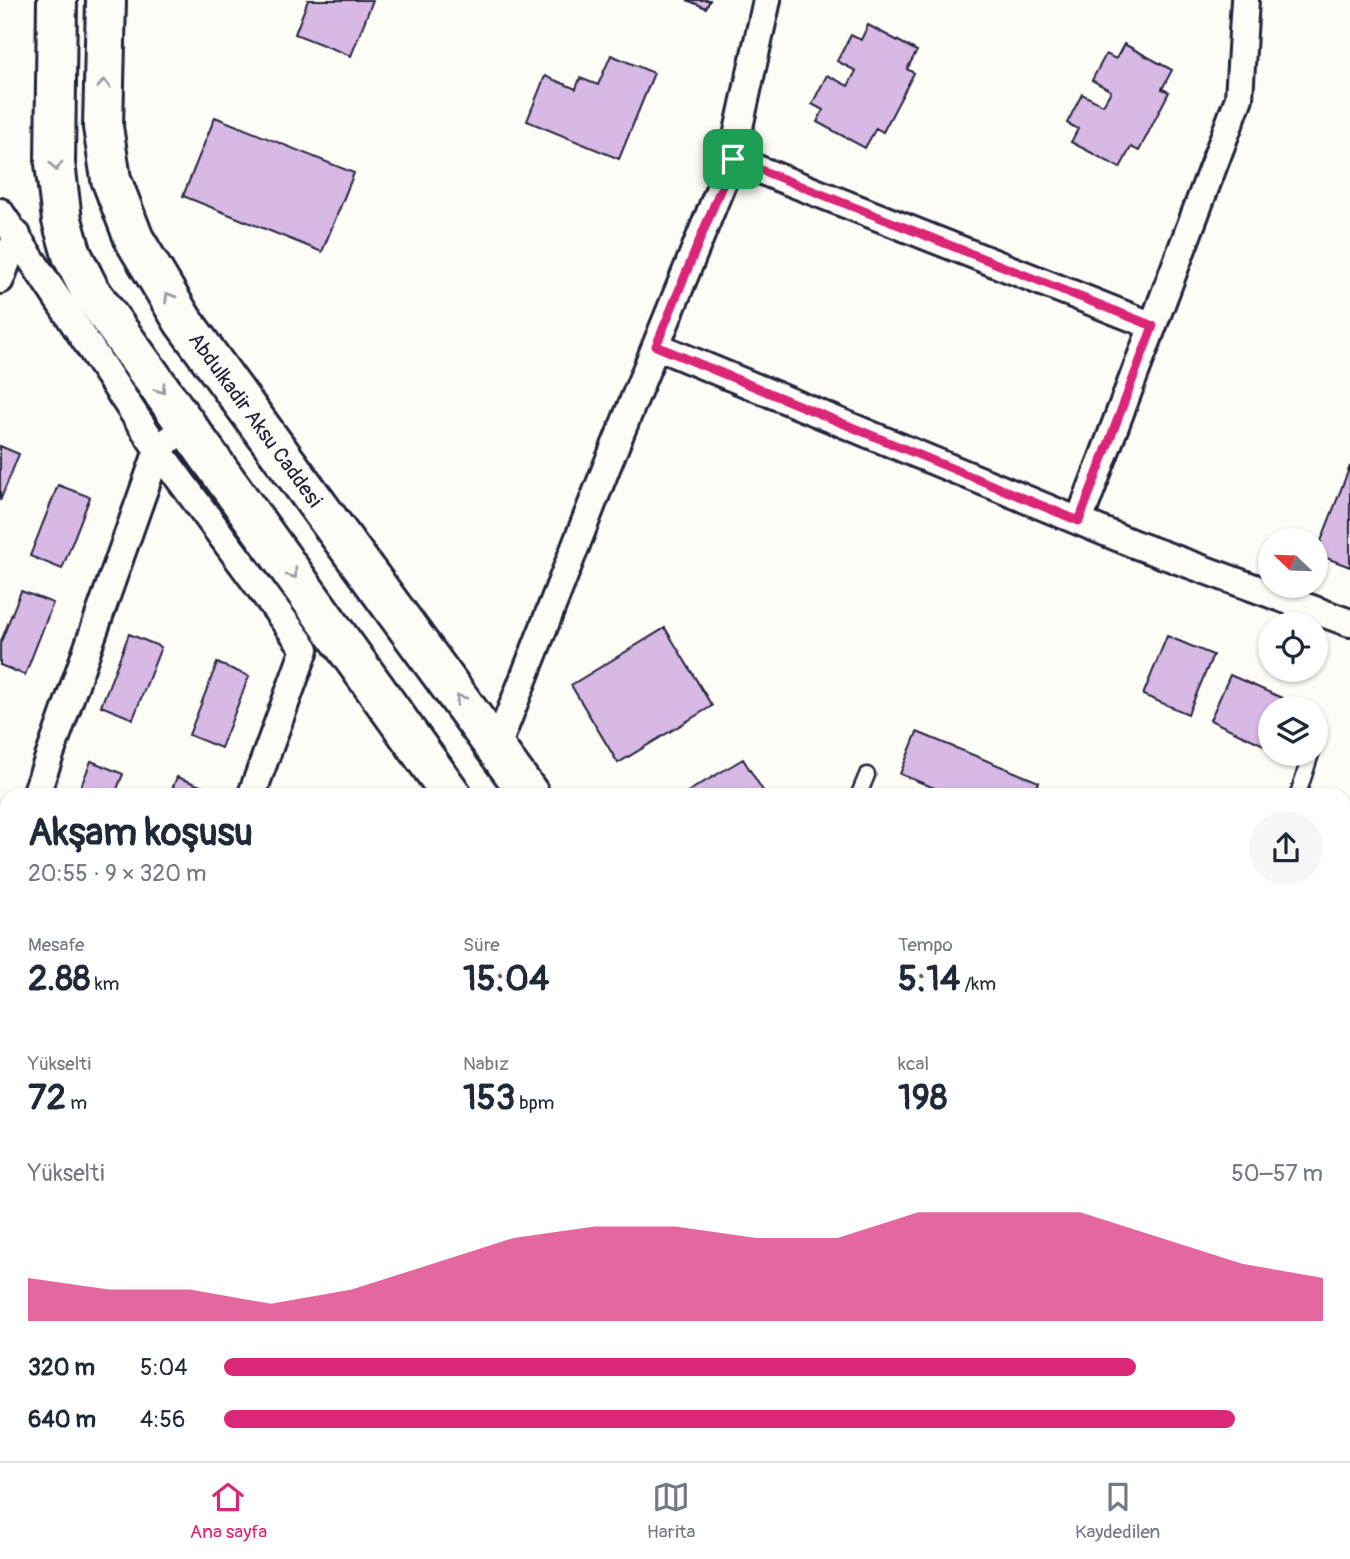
<!DOCTYPE html>
<html lang="tr">
<head>
<meta charset="utf-8">
<style>
	:root { --surface:#fff; --page:#f6f6f7; --text:#1f2937; --muted:#747a83; --line:#e0e1e3; --accent:#db2777 }
	body { margin:0; font-family:Pangolin,sans-serif; background:var(--page); color:var(--text); height:100vh; display:flex; flex-direction:column; font-size:26px; white-space:nowrap }
	* { box-sizing:border-box; margin:0 }
	p { font-size:23px; color:var(--muted) }
	.icon { flex:none; width:38px; height:38px; fill:none; stroke:currentColor; stroke-width:2; stroke-linecap:round; stroke-linejoin:round }
	.map { position:relative; flex:1; overflow:hidden }
	.side { position:absolute; left:0px; top:788px; width:1351px; height:674px; display:flex; flex-direction:column; background:var(--surface); border-radius:21px 21px 0 0; box-shadow:0 2px 5px #0004 }
	.side>* { flex:none }
	.needle { width:46px; rotate:293deg }
	.controls { position:absolute; left:1258px; top:528px; display:grid; gap:14px }
	.controls a { display:grid; place-items:center; width:70px; height:70px; border-radius:50%; background:var(--surface); box-shadow:0 2px 5px #0004; font-size:35px }
	.pin { position:absolute; display:grid; place-items:center; width:60px; height:60px; color:#fff; margin:-30px; border-radius:14px; box-shadow:0 4px 10px #0006 }
	.round { display:grid; place-items:center; flex:none; width:74px; height:74px; border-radius:37px; background:var(--page) }
	.summary { display:flex; align-items:center; justify-content:space-between; height:119px; padding:0 28px }
	h1 { font-size:38px; font-weight:800; line-height:52px }
	.metrics { display:grid; grid-template-columns:repeat(3,1fr); gap:10px; height:119px; padding:7px 28px }
	.metrics div { display:grid; align-content:center }
	.metrics b { font-size:35px; font-weight:800 }
	.metrics small { font-size:19px; font-weight:400 }
	.metrics p { font-size:19px }
	.chart { height:196px; padding:14px 28px }
	.chart p { display:flex; justify-content:space-between }
	.chart svg { width:100%; height:126px; margin-top:7px; fill:var(--accent); opacity:.7 }
	ul { padding:0 28px; list-style:none; font-size:23px }
	li { display:grid; grid-template-columns:112px 84px 1fr; align-items:center; height:52px }
	li i { height:18px; border-radius:9px; background:var(--accent) }
	.tab-bar { display:flex; justify-content:space-around; align-items:center; height:98px; border-top:2px solid var(--line); background:var(--surface); font-size:19px; color:var(--muted) }
	.tab-bar a { display:grid; justify-items:center; gap:4px }
	.tab-bar .active { color:var(--accent) }
	.map>svg:first-child { display:block }
	.building { fill:#d8b8e5; stroke:#22223b; stroke-width:2 }
	.lines { fill:none; stroke-linecap:round; stroke-linejoin:round }
	.service-casing { stroke:#22223b; stroke-width:19 }
	.minor-casing { stroke:#22223b; stroke-width:32 }
	.secondary-casing { stroke:#22223b; stroke-width:44 }
	.service { stroke:#fdfcf7; stroke-width:14 }
	.minor { stroke:#fdfcf7; stroke-width:26 }
	.secondary { stroke:#fdfcf7; stroke-width:38 }
	.oneway { stroke:#9a9aa2 }
	.route-casing { stroke:#fff; stroke-width:14 }
	.route { stroke:#db2777; stroke-width:9 }
	.labels { text-anchor:middle; stroke-width:7; stroke-linejoin:round; paint-order:stroke }
	.street-label { font-size:21px; fill:#22223b; stroke:#fdfcf7 }
</style>
</head>
<body>
<div class="map">
<svg width="1350" height="1461" viewBox="0 0 1350 1461">
	<rect width="100%" height="100%" fill="#fdfcf7"/>
	<filter id="ink" filterUnits="userSpaceOnUse"><feTurbulence type="fractalNoise" baseFrequency=".0143" numOctaves="2"/><feDisplacementMap in="SourceGraphic" scale="14" xChannelSelector="R" yChannelSelector="G"/><feConvolveMatrix kernelMatrix="1 2 1 2 8 2 1 2 1" color-interpolation-filters="sRGB"/></filter>
	<g filter="url(#ink)">
		<path class="building" d="M 308,0 L 373,0 L 351,56 L 295,34 Z
			M 687,0 L 710,0 L 706,8 Z
			M 868,25 L 917,51 L 907,69 L 914,73 L 883,132 L 876,128 L 865,148 L 817,122 L 823,110 L 812,104 L 827,75 L 848,86 L 856,71 L 837,61 L 851,35 L 861,40 Z
			M 1124,44 L 1172,70 L 1162,89 L 1169,92 L 1139,151 L 1131,147 L 1120,168 L 1071,142 L 1078,129 L 1067,123 L 1082,94 L 1103,105 L 1111,91 L 1092,80 L 1106,54 L 1116,59 Z
			M 611,55 L 654,73 L 619,159 L 527,121 L 545,76 L 576,89 L 580,78 L 598,85 Z
			M 215,117 L 354,173 L 322,252 L 183,196 Z
			M 0,446 L 19,454 L 0,501 Z
			M 1350,466 L 1350,567 L 1316,554 Z
			M 1350,466 L 1350,567 L 1316,554 Z
			M 58,485 L 90,497 L 62,569 L 30,556 Z
			M 21,591 L 53,603 L 25,675 L 0,665 L 0,644 Z
			M 665,628 L 712,706 L 618,763 L 571,685 Z
			M 129,634 L 161,647 L 133,719 L 101,706 Z
			M 1167,636 L 1213,655 L 1188,714 L 1143,695 Z
			M 217,663 L 249,676 L 221,748 L 189,735 Z
			M 1230,675 L 1298,705 L 1296,709 L 1270,709 L 1270,748 L 1210,720 Z
			M 917,732 L 1039,782 L 1034,794 L 949,794 L 900,774 Z
			M 743,759 L 765,794 L 684,794 Z
			M 91,761 L 123,774 L 115,794 L 78,794 Z
			M 177,777 L 209,789 L 207,794 L 170,794 Z
			M 1,1021 L 7,1023 L 7,1098 L 4,1105 L 0,1103 Z
			M 0,1294 L 7,1297 L 7,1339 L 0,1356 Z
			M 289,1454 L 326,1454 L 323,1461 L 287,1461 Z
			M 380,1454 L 417,1454 L 414,1461 L 377,1461 Z
			M 596,1454 L 633,1454 L 630,1461 L 605,1461 L 595,1457 Z"/>
		<g class="lines">
			<g class="service-casing">
				<path id="service" d="M 859,794 L 867,775
					M 1298,794 L 1311,754"/>
			</g>
			<g class="minor-casing">
				<path id="minor" d="M 732,159 L 1153,326
					M 0,212 L 158,450 L 305,649 L 252,794
					M 0,280 L 17,235
					M 656,346 L 1134,544 L 1350,623
					M 1079,521 L 1239,98 L 1245,0
					M 496,749 L 607,466 L 732,159 L 767,0
					M 36,794 L 158,450 L 169,440
					M 0,853 L 7,856
					M 0,896 L 7,876
					M 1344,1402 L 1350,1404
					M 15,1461 L 17,1454
					M 235,1461 L 238,1454
					M 455,1461 L 458,1454
					M 702,1461 L 704,1454"/>
			</g>
			<g class="secondary-casing">
				<g id="secondary">
					<path d="M 57,0 L 55,163 L 62,220 L 72,255 L 90,291 L 451,794"/>
					<path id="s1" d="M 106,0 L 103,127 L 111,179 L 134,239 L 183,321 L 529,794"/>
					<path d="M 945,1454 L 950,1461"/>
					<path d="M 1009,1454 L 1014,1461"/>
				</g>
			</g>
			<use href="#service" class="service"/>
			<use href="#minor" class="minor"/>
			<use href="#secondary" class="secondary"/>
		</g>
		<defs><path id="oneway-chevron" d="M-2-3.5L2.5 0L-2 3.5" fill="none" stroke-width="1.6" stroke-linecap="round" stroke-linejoin="round" transform="scale(1.75)"/></defs>
		<g class="oneway">
			<use href="#oneway-chevron" transform="translate(104 84) rotate(-89)"/>
			<use href="#oneway-chevron" transform="translate(56 166) rotate(86)"/>
			<use href="#oneway-chevron" transform="translate(169 297) rotate(-121)"/>
			<use href="#oneway-chevron" transform="translate(161 389) rotate(54)"/>
			<use href="#oneway-chevron" transform="translate(293 574) rotate(54)"/>
			<use href="#oneway-chevron" transform="translate(460 699) rotate(-126)"/>
		</g>
	</g>
	<g class="lines" filter="url(#ink)">
		<g class="route-casing">
			<path id="route" d="M 733,159 L 1153,326 L 1079,521 L 656,346 Z"/>
		</g>
		<use href="#route" class="route"/>
	</g>
	<g class="labels">
		<g class="street-label">
			<text dy="7" stroke="none"><textPath href="#s1" startOffset="462">Abdulkadir Aksu Caddesi</textPath></text>
		</g>
	</g>
</svg>
<div class="controls">
<a><svg class="needle" viewBox="-14 -14 28 28"><path d="M0-13l5 13h-10z" fill="#e53935"/><path d="M0 13l5-13h-10z" fill="#747a83"/></svg></a>
<a><svg class="icon" aria-label="locate" viewBox="0 0 24 24"><circle cx="12" cy="12" r="6"/><path d="M12 2v4M12 18v4M2 12h4M18 12h4"/></svg></a>
<a><svg class="icon" aria-label="layers" viewBox="0 0 24 24"><path d="M12 4l9 5-9 5-9-5zM3 14l9 5 9-5"/></svg></a>
</div>
<div class="pin" style="left:733px;top:159px;background:#1e9e55"><svg class="icon" aria-label="arrive" viewBox="0 0 24 24"><path d="M6 21V4h12l-3 4 3 4H6"/></svg></div>
<section class="side">
<div class="summary"><div><h1>Akşam koşusu</h1><p>20:55 · 9 × 320 m</p></div><a class="round"><svg class="icon" aria-label="share" viewBox="0 0 24 24"><path d="M12 15V3M7 8l5-5 5 5M5 13v7h14v-7"/></svg></a></div>
<div class="metrics">
<div><p>Mesafe</p><b>2.88<small> km</small></b></div>
<div><p>Süre</p><b>15:04</b></div>
<div><p>Tempo</p><b>5:14<small> /km</small></b></div>
</div>
<div class="metrics">
<div><p>Yükselti</p><b>72<small> m</small></b></div>
<div><p>Nabız</p><b>153<small> bpm</small></b></div>
<div><p>kcal</p><b>198</b></div>
</div>
<div class="chart"><p><span>Yükselti</span>50–57 m</p>
<svg viewBox="0 0 160 44" preserveAspectRatio="none"><path d="M0 44V29L10 33L20 33L30 38L40 33L50 24L60 15L70 11L80 11L90 15L100 15L110 6L120 6L130 6L140 15L150 24L160 29V44z"/></svg>
</div>
<ul>
<li><b>320 m</b>5:04<i style="width:83%"></i></li>
<li><b>640 m</b>4:56<i style="width:92%"></i></li>
</ul>
</section>
</div>
<nav class="tab-bar">
<a class="active"><svg class="icon" aria-label="home" viewBox="0 0 24 24"><path d="M3 11l9-7 9 7M6 9v11h12V9"/></svg>Ana sayfa</a>
<a><svg class="icon" aria-label="map" viewBox="0 0 24 24"><path d="M3 6l6-2 6 2 6-2v14l-6 2-6-2-6 2zM9 4v14M15 6v14"/></svg>Harita</a>
<a><svg class="icon" aria-label="saved" viewBox="0 0 24 24"><path d="M7 4h10v16l-5-4-5 4z"/></svg>Kaydedilen</a>
</nav>
</body>
</html>
